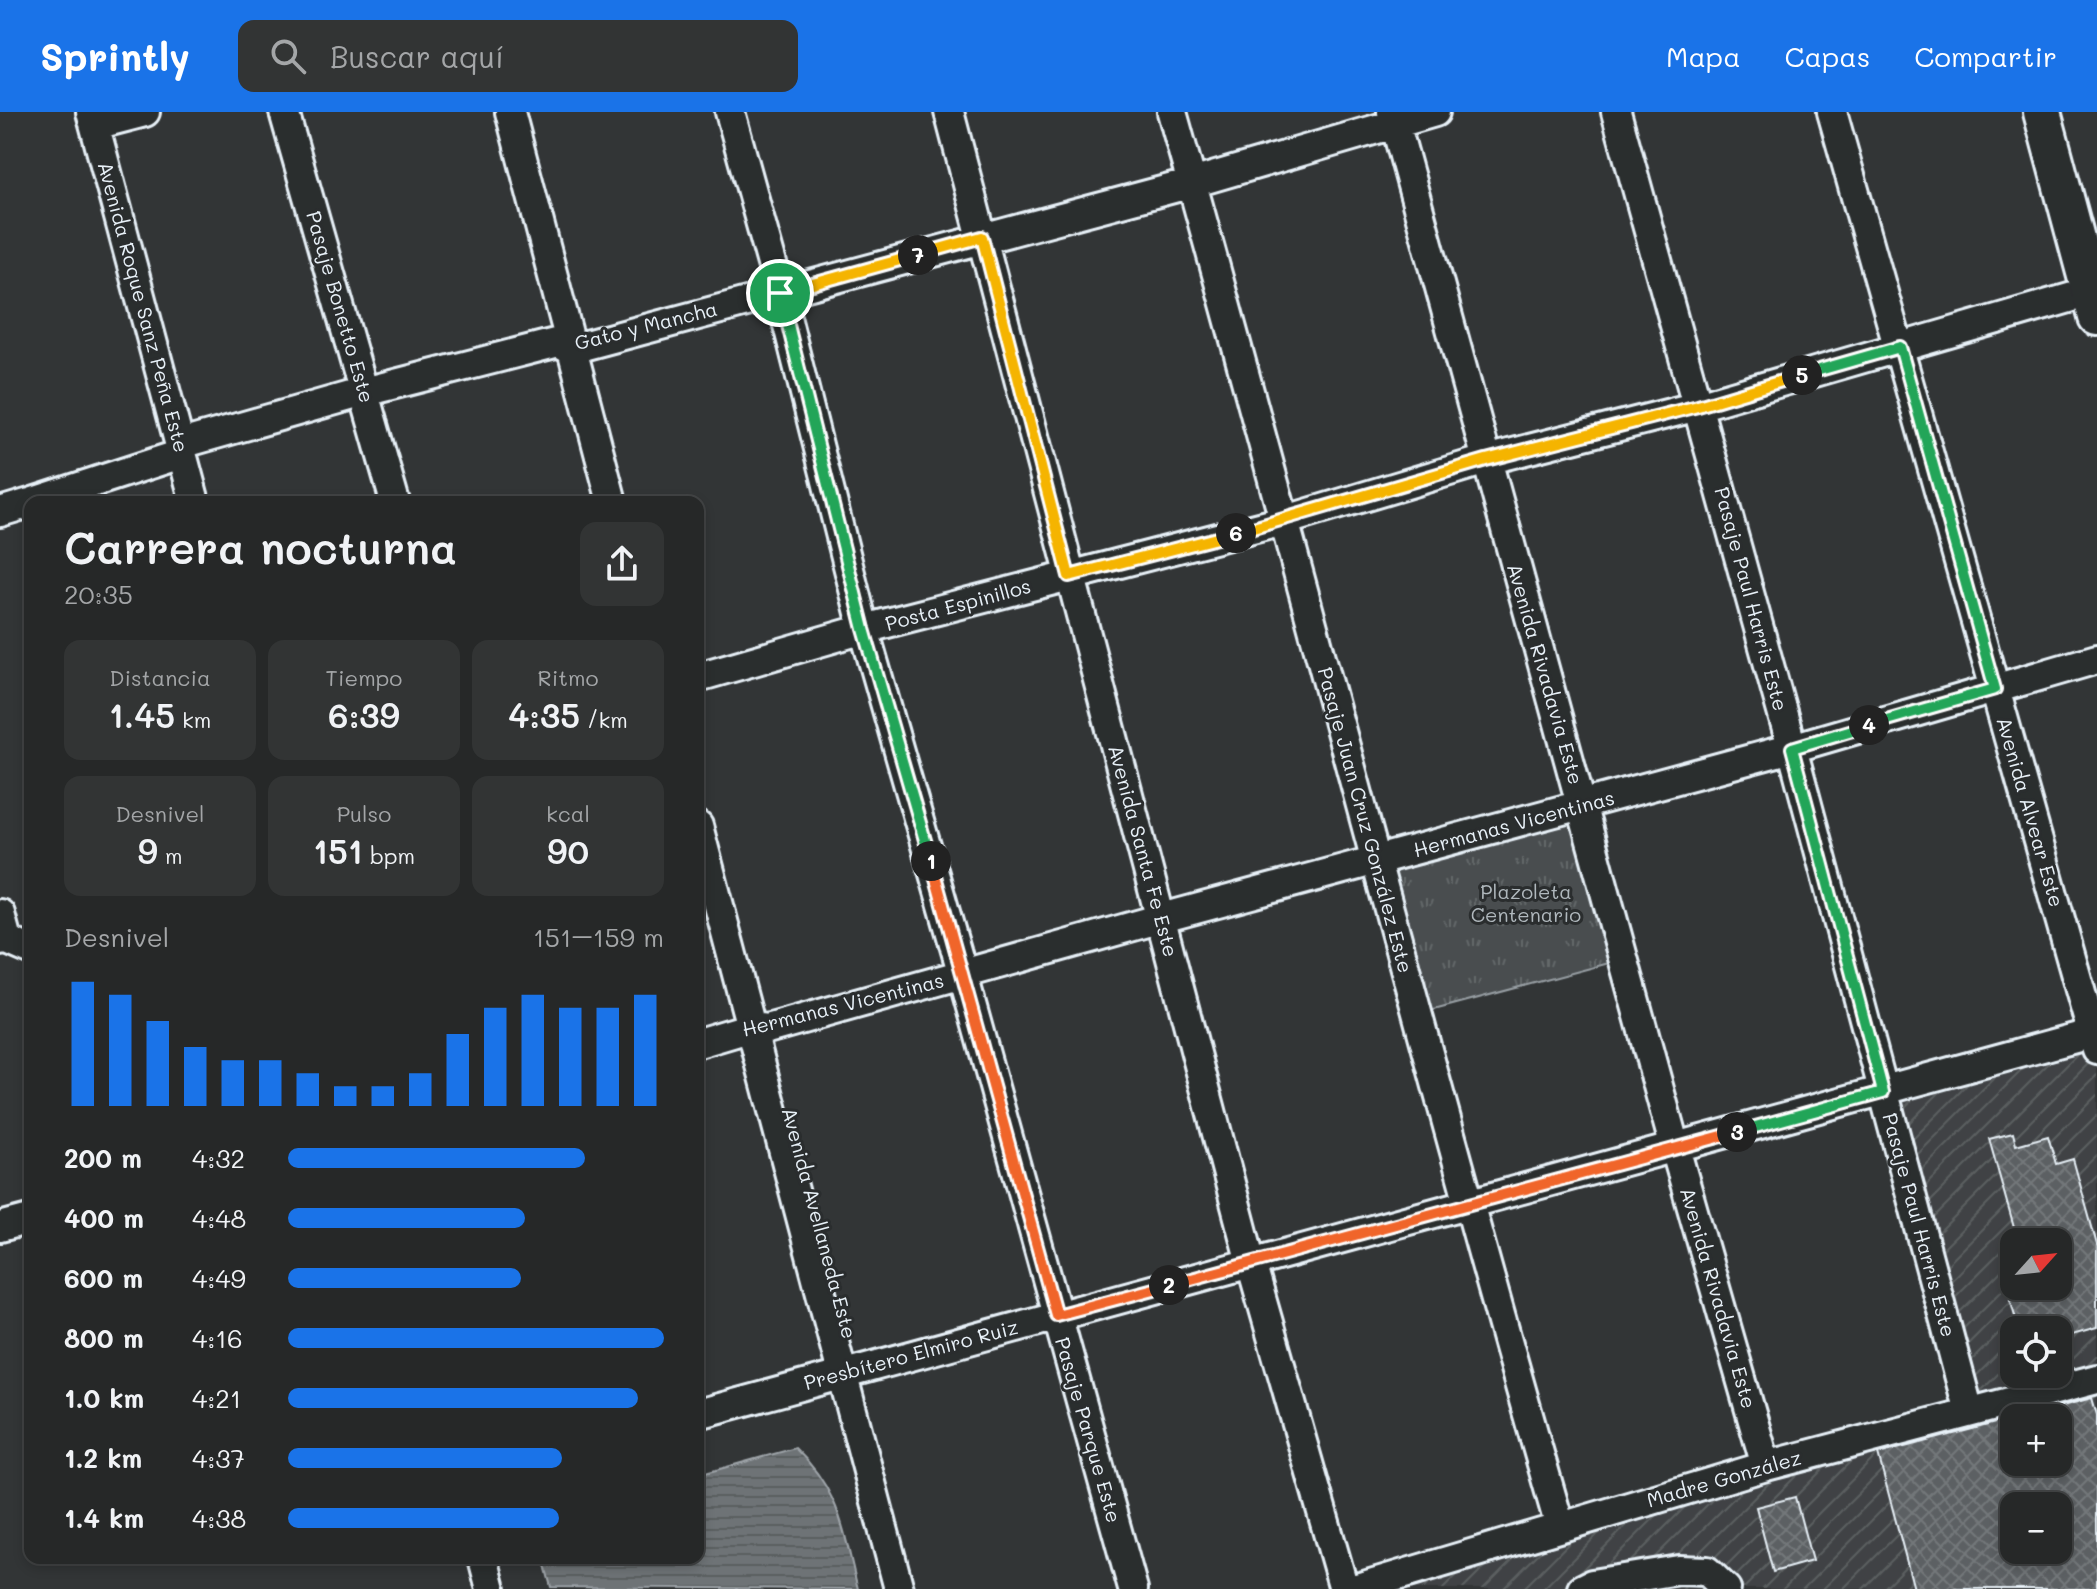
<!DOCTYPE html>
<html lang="es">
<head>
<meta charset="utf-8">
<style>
	:root { --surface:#262828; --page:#323434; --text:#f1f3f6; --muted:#a4a6a8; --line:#424445; --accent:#1a73e8 }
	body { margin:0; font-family:Mali,sans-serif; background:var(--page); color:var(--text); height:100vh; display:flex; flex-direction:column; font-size:30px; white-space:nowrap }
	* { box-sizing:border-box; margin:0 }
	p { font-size:26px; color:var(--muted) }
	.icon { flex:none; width:44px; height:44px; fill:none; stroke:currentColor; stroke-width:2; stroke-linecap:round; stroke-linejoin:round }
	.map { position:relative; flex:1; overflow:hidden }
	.sheet { position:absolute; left:24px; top:384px; width:680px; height:1068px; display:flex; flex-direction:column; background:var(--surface); border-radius:16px; box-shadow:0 4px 12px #0003,0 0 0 2px var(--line) }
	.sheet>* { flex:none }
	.needle { width:52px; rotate:63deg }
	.buttons { position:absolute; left:2000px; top:1116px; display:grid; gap:16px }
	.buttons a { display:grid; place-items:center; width:72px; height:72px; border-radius:16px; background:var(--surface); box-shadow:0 4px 12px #0003,0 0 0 2px var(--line); font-size:40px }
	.pin { position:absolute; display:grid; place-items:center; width:68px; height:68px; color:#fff; margin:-34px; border:4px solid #fff; border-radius:50%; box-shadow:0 2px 8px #0007 }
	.km { position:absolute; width:40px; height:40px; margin:-20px; border-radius:50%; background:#222; color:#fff; font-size:22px; line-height:40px; text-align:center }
	.round { display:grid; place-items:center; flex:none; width:84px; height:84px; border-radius:16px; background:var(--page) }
	.summary { display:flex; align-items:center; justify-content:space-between; height:136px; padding:0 40px }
	h1 { font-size:44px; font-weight:600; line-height:60px }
	.metrics { display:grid; grid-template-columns:repeat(3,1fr); gap:12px; height:136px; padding:8px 40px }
	.metrics div { display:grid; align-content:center; border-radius:16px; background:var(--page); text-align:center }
	.metrics b { font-size:34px; font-weight:600 }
	.metrics small { font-size:22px; font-weight:400 }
	.metrics p { font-size:22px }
	.chart { height:224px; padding:16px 40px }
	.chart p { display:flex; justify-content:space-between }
	.chart svg { width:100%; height:144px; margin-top:8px; stroke:var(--accent); stroke-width:6 }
	ul { padding:0 40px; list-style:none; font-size:26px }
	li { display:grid; grid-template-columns:128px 96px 1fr; align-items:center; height:60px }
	li i { height:20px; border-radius:10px; background:var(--accent) }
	header { display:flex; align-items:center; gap:48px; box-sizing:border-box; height:112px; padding:0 40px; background:var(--accent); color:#fff }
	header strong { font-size:38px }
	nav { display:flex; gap:44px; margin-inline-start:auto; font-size:28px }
	.search { width:560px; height:72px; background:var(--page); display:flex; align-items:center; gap:20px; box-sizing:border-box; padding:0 28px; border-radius:16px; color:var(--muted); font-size:30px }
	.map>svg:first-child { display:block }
	.industrial { fill:url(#industrial-furrows); fill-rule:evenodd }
	.grass { fill:url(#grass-tufts); stroke:#989fa4; stroke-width:2 }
	.water { fill:url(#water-rules); stroke:#9fa5aa; stroke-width:2 }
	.building { fill:url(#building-cross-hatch); stroke:#e8f1f8; stroke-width:2; fill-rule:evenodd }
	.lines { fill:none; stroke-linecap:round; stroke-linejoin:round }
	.minor-casing { stroke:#e8f1f8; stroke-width:34 }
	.major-casing { stroke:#e8f1f8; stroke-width:42 }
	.minor { stroke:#2a2d2e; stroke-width:28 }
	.major { stroke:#2a2d2e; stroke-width:36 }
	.split-1-casing { stroke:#fff; stroke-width:16 }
	.split-2-casing { stroke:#fff; stroke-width:16 }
	.split-3-casing { stroke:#fff; stroke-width:16 }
	.split-4-casing { stroke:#fff; stroke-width:16 }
	.split-5-casing { stroke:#fff; stroke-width:16 }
	.split-6-casing { stroke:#fff; stroke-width:16 }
	.split-7-casing { stroke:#fff; stroke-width:16 }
	.split-8-casing { stroke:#fff; stroke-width:16 }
	.split-1 { stroke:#22a559; stroke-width:10 }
	.split-2 { stroke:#f0652b; stroke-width:10 }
	.split-3 { stroke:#f0652b; stroke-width:10 }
	.split-4 { stroke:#22a559; stroke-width:10 }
	.split-5 { stroke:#22a559; stroke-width:10 }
	.split-6 { stroke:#f5b400; stroke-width:10 }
	.split-7 { stroke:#f5b400; stroke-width:10 }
	.split-8 { stroke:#f5b400; stroke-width:10 }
	.labels { text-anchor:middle; stroke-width:6; stroke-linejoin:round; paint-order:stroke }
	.street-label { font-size:20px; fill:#e8f1f8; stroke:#2a2d2e }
	.park-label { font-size:20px; fill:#b0b8bd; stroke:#2a2d2e }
</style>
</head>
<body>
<header>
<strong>Sprintly</strong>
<div class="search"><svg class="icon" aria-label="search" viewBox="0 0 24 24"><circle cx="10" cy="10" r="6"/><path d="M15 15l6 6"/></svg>Buscar aquí</div>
<nav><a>Mapa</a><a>Capas</a><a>Compartir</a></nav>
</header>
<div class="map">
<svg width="2097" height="1477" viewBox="0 0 2097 1477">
	<defs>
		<pattern id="industrial-furrows" width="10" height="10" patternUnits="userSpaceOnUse" patternTransform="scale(2)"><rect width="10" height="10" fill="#3f4244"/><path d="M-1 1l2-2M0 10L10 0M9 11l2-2" fill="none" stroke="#5b5e60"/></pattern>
		<pattern id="grass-tufts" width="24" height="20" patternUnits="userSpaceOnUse" patternTransform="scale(2)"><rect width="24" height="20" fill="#494d4f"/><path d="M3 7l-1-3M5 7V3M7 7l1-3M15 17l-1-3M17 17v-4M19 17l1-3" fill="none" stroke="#636769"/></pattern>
		<pattern id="water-rules" width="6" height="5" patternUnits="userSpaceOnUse" patternTransform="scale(2)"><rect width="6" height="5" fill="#6e7376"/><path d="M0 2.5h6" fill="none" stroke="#5a5e60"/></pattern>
		<pattern id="building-cross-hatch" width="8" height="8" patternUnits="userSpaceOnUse" patternTransform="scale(2)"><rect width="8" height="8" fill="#5c6063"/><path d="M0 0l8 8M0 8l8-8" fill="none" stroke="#73777a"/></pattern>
	</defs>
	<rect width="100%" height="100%" fill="#323536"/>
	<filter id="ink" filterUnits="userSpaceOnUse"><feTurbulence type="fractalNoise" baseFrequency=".0125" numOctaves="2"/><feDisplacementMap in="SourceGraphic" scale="16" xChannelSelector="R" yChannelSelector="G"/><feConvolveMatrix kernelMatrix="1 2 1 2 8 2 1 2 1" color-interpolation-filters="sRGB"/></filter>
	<g filter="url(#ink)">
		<path class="industrial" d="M 2092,921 L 2097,938 L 2097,1477 L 1354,1477 L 1969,1300 L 1883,980 ZM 2014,1130 L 2058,1130 L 2058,1174 L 2014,1174 ZM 2014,1218 L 2058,1218 L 2058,1262 L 2014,1262 ZM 2014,1306 L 2058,1306 L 2058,1350 L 2014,1350 ZM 2014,1394 L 2058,1394 L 2058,1438 L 2014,1438 Z"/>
		<path class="grass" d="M 1582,694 L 1624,847 L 1419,902 L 1375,750 Z"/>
		<path class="water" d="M 795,1336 C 841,1380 843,1418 858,1477 L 551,1475 L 543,1446 L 698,1446 L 698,1363 Z"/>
		<path class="building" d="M 2013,1021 L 2016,1033 L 2048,1024 L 2056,1052 L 2073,1047 L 2097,1133 L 2097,1216 L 2058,1227 L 2058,1218 L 2019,1218 L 2010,1186 L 2032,1180 L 2030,1174 L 2058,1174 L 2058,1130 L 2018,1130 L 1989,1027 Z
			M 2092,1286 L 2097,1303 L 2097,1477 L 1914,1477 L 1878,1342 L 2014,1306 L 2014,1350 L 2058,1350 L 2058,1295 ZM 2014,1394 L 2058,1394 L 2058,1438 L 2014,1438 Z
			M 1795,1385 L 1812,1449 L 1773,1460 L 1756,1395 Z"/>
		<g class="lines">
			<g class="minor-casing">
				<path id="minor" d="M 91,0 L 195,390
					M 284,0 L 395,390
					M 510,0 L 612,390
					M 730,0 L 780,181 L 864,517 L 963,863 L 1133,1477
					M 949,0 L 1251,1151 L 1344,1477
					M 1172,0 C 1304,471 1425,945 1560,1415
					M 1392,0 L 1675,1036 L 1766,1354
					M 1616,0 L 1792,636 L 1969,1300
					M 1832,0 L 2097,938
					M 95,13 L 145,0
					M 181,332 L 364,280 L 559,230 L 571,237 L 1192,71 L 1435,0
					M 33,390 L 181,342
					M 0,400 L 30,391
					M 698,565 L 864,517 L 1283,409 L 1486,348 L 1698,294 L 2097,178
					M 698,714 L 899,1477
					M 0,802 L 7,828
					M 0,829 L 7,828 L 30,838
					M 698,931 L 752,915 L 767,917 L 1162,806 L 1792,636 L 2097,547
					M 0,1115 L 30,1107
					M 698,1302 L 2097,920
					M 483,1446 L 491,1477
					M 1354,1477 L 1766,1354 L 2097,1267
					M 1582,1477 L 1592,1472 L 1679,1458 L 1707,1459 L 1726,1477"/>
			</g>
			<g class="major-casing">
				<path id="major" d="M 2042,0 L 2097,205"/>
			</g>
			<use href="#minor" class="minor"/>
			<use href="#major" class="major"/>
		</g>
	</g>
	<g class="lines" filter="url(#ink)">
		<g class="split-1-casing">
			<path id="split-1" d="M 780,181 L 864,517 L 931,749"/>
		</g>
		<g class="split-2-casing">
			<path id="split-2" d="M 931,749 L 1056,1203 L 1169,1173"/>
		</g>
		<g class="split-3-casing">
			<path id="split-3" d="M 1169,1173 L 1737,1020"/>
		</g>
		<g class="split-4-casing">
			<path id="split-4" d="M 1737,1020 L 1883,980 L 1792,636 L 1869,613"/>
		</g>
		<g class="split-5-casing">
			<path id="split-5" d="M 1802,263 L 1900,235 L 1995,577 L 1869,613"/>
		</g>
		<g class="split-6-casing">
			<path id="split-6" d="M 1236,421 L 1486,348 L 1698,294 L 1802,263"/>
		</g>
		<g class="split-7-casing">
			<path id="split-7" d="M 918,143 L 982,125 L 1069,464 L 1236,421"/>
		</g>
		<g class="split-8-casing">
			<path id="split-8" d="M 780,181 L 918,143"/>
		</g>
		<use href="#split-1" class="split-1"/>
		<use href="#split-2" class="split-2"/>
		<use href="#split-3" class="split-3"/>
		<use href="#split-4" class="split-4"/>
		<use href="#split-5" class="split-5"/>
		<use href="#split-6" class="split-6"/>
		<use href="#split-7" class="split-7"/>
		<use href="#split-8" class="split-8"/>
	</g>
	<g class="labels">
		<g class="street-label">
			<text transform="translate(143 195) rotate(75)" y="7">Avenida Roque Sanz Peña Este</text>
			<text transform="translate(340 195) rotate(74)" y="7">Pasaje Bonetto Este</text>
			<text transform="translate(646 214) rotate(-14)" y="7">Gato y Mancha</text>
			<text transform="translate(1751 487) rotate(75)" y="7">Pasaje Paul Harris Este</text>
			<text transform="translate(958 493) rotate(-15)" y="7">Posta Espinillos</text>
			<text transform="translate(1545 562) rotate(74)" y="7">Avenida Rivadavia Este</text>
			<text transform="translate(2030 700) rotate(74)" y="7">Avenida Alvear Este</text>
			<text transform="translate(1365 708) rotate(75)" y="7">Pasaje Juan Cruz González Este</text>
			<text transform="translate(1514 712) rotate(-15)" y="7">Hermanas Vicentinas</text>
			<text transform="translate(1143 739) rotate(75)" y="7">Avenida Santa Fe Este</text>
			<text transform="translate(843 893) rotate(-14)" y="7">Hermanas Vicentinas</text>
			<text transform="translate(819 1111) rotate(75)" y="7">Avenida Avellaneda Este</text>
			<text transform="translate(1919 1113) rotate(75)" y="7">Pasaje Paul Harris Este</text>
			<text transform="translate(1718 1186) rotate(74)" y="7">Avenida Rivadavia Este</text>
			<text transform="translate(911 1243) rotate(-15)" y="7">Presbítero Elmiro Ruiz</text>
			<text transform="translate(1088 1318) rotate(74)" y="7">Pasaje Parque Este</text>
			<text transform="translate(1724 1367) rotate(-16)" y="7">Madre González</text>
		</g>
		<g class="park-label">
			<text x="1526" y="787">Plazoleta<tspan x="1526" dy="23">Centenario</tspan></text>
		</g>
	</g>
</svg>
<div class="buttons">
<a><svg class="needle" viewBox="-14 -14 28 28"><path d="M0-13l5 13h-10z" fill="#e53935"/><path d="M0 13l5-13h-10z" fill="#a4a6a8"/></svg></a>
<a><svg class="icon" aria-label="locate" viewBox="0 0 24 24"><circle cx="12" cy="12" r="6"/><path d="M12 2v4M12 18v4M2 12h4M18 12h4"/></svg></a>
<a>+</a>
<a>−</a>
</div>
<div class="pin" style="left:780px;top:181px;background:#1e9e55"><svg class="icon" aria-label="arrive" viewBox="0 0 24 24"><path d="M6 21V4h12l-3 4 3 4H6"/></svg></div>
<b class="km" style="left:931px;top:749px">1</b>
<b class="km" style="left:1169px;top:1173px">2</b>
<b class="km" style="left:1737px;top:1020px">3</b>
<b class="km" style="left:1869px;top:613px">4</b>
<b class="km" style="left:1802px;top:263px">5</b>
<b class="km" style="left:1236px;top:421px">6</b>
<b class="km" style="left:918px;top:143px">7</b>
<section class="sheet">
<div class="summary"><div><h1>Carrera nocturna</h1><p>20:35</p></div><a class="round"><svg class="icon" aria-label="share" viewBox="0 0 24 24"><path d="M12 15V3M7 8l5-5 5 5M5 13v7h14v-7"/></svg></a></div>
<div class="metrics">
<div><p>Distancia</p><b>1.45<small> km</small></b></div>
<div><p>Tiempo</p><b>6:39</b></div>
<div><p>Ritmo</p><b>4:35<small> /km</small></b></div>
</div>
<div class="metrics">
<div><p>Desnivel</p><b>9<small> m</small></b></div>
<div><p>Pulso</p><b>151<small> bpm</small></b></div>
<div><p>kcal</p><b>90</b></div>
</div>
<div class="chart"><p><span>Desnivel</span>151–159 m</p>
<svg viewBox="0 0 160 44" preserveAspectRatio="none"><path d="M5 44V6M15 44V10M25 44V18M35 44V26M45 44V30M55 44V30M65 44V34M75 44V38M85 44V38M95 44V34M105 44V22M115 44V14M125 44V10M135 44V14M145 44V14M155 44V10"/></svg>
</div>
<ul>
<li><b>200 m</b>4:32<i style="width:79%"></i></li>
<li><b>400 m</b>4:48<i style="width:63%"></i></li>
<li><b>600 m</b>4:49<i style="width:62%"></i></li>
<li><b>800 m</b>4:16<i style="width:100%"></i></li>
<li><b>1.0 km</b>4:21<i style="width:93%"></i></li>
<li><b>1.2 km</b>4:37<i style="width:73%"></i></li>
<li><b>1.4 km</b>4:38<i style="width:72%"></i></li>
</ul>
</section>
</div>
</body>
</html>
